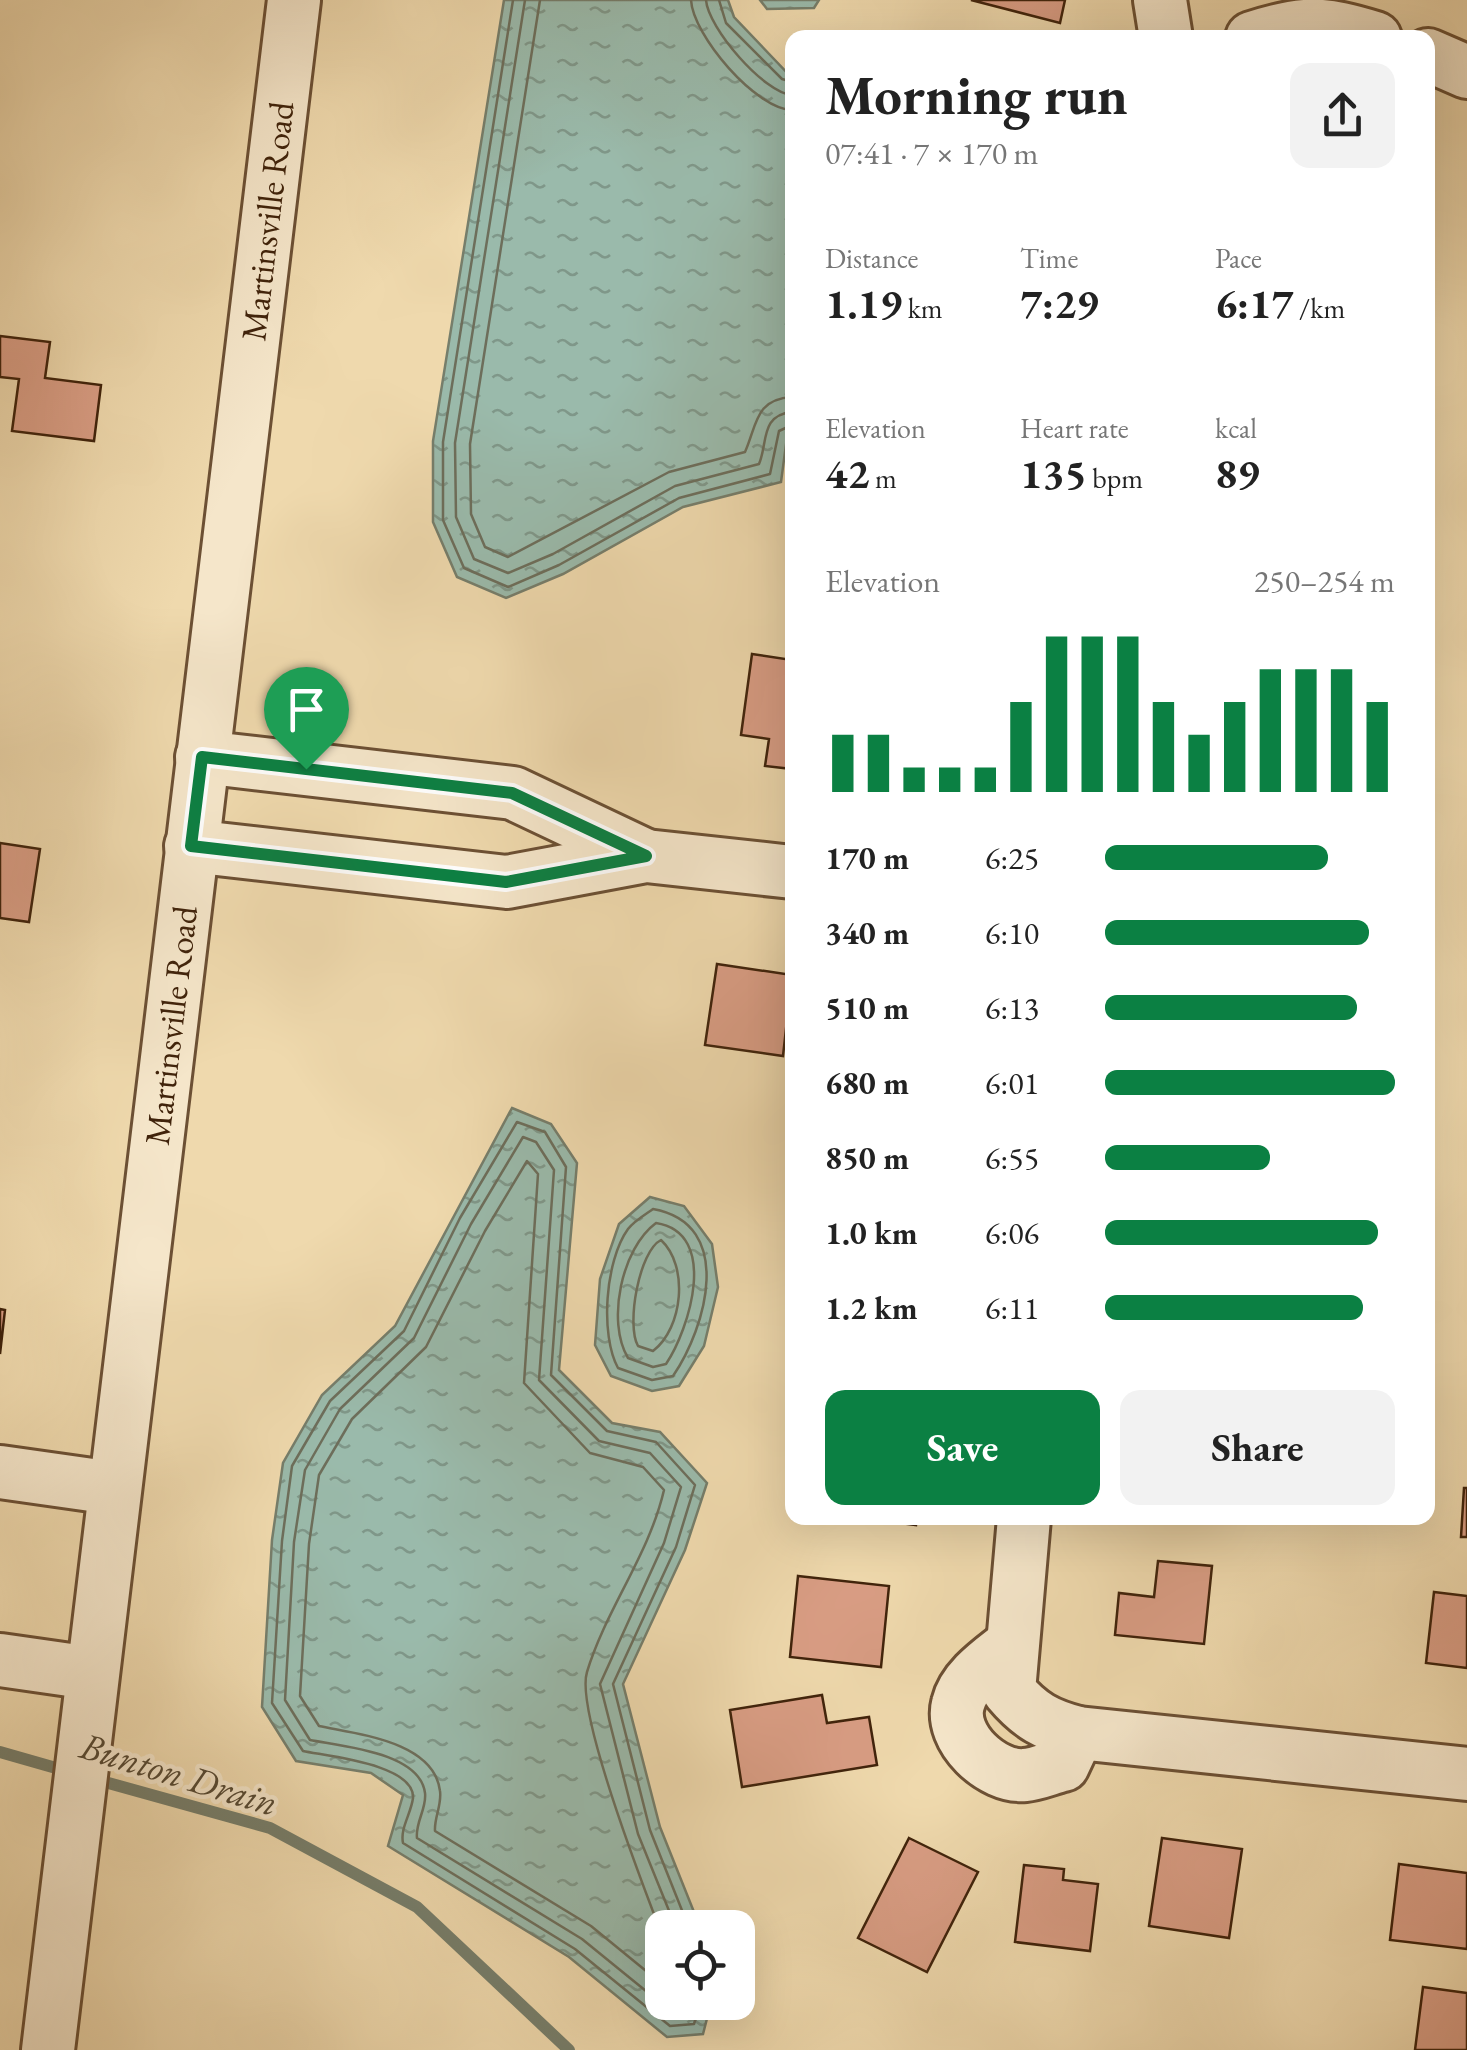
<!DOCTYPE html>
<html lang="en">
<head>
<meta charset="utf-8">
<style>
	:root { --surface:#fff; --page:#f2f2f2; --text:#222; --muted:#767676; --accent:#0b8043 }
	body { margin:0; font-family:"EB Garamond",serif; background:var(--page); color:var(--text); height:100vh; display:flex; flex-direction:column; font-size:38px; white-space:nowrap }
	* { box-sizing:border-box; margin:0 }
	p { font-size:32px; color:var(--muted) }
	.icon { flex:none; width:55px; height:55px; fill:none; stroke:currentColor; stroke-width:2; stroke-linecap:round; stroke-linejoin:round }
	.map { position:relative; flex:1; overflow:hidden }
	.panel { position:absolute; left:785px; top:30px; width:650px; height:1495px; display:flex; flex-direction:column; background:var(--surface); border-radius:20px; box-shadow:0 10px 40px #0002 }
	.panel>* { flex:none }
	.buttons { position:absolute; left:645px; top:1910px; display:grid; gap:20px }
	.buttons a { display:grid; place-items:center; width:110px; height:110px; border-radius:20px; background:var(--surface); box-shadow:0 10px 40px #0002; font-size:50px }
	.pin { position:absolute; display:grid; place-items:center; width:85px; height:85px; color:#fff; margin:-102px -42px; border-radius:50% 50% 50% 0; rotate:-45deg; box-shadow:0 0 10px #0007 }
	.pin .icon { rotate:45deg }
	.round { display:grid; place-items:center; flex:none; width:105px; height:105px; border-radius:20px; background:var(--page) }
	.summary { display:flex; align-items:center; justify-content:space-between; height:170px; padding:0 40px }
	h1 { font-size:55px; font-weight:700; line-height:75px }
	.figures { display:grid; grid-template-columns:repeat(3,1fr); gap:15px; height:170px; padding:10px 40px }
	.figures div { display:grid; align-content:center }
	.figures b { font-size:42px; font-weight:700 }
	.figures small { font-size:28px; font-weight:400 }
	.figures p { font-size:28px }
	.chart { height:280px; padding:20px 40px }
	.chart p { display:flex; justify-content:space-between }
	.chart svg { width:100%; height:180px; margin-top:10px; stroke:var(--accent); stroke-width:6 }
	.action { display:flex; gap:20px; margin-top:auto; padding:20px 40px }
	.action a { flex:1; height:115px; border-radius:20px; background:var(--accent); color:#fff; font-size:40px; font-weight:700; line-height:115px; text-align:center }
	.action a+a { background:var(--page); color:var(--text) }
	ul { padding:0 40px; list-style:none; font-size:32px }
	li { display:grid; grid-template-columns:160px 120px 1fr; align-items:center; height:75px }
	li i { height:25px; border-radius:12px; background:var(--accent) }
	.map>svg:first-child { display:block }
	.water { fill:url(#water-ripples); stroke:#767e6b; stroke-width:2.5 }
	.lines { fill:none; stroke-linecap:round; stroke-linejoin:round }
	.shore { stroke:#6d6e5b; stroke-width:2.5 }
	.stream { stroke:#767e6b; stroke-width:12 }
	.building { fill:#d99d84; stroke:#40230b; stroke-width:2.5 }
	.minor-casing { stroke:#6c5034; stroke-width:58 }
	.minor { stroke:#f5e6ca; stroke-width:52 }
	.route-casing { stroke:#fff; stroke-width:20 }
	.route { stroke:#0b8043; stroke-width:12 }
	.labels { text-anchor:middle; stroke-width:9; stroke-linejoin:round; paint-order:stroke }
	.street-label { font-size:35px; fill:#40230b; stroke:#f5e6ca }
	.water-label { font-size:38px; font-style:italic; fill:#564933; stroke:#f5e6ca }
</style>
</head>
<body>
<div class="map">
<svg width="1467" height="2050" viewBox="0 0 1467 2050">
	<defs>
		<pattern id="water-ripples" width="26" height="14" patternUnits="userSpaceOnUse" patternTransform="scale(2.5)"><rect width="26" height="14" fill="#9abaab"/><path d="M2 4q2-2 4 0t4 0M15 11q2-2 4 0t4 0" fill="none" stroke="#7f9789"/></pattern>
	</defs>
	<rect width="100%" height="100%" fill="#efd9ad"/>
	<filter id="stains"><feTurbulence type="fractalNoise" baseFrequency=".002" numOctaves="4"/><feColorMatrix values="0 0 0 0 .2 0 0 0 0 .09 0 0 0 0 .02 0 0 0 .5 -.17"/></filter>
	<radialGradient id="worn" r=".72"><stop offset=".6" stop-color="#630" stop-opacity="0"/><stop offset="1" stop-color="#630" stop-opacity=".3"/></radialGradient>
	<path class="water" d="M 504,0 L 728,0 L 734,17 L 792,78 L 792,400 L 781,482 L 683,507 L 563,574 L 506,598 L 457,577 L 433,522 L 433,441 Z
		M 760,0 L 819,0 L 814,8 L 767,9 Z
		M 512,1108 L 551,1124 L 577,1163 L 559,1370 L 612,1423 L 660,1432 L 707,1483 L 685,1550 L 623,1684 L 660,1827 L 700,1927 L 662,1928 L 662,2002 L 711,2003 L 703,2034 L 667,2037 L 569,1957 L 388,1846 L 403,1795 L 371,1773 L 296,1761 L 262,1707 L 272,1540 L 283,1463 L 322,1395 L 395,1326 Z
		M 650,1197 L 684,1206 L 712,1244 L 718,1287 L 704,1346 L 679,1386 L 652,1391 L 611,1376 L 595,1345 L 600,1279 L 619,1224 Z"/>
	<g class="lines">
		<path class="shore" d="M 513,0 L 443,442 L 443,520 L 464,568 L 508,587 L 559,565 L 679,498 L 770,474 L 779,431 L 792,425
			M 525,0 L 455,443 L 456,517 L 474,559 L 508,573 L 553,554 L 675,486 L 759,464 C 768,443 760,415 792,412
			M 540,0 L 470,444 L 471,514 L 485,547 L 508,557 L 669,472 L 745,452 C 757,425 755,399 792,397
			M 691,0 C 693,36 756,109 792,110
			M 706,0 C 708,28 764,93 792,95
			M 719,0 L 726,23 L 782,79 L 792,82
			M 653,1209 C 736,1224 706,1328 673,1376 L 652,1380 L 618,1368 C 600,1335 605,1261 628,1229 C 634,1221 646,1214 653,1209 Z
			M 656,1223 C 720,1233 689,1330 666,1364 L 653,1367 L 628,1358 C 606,1321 622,1248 656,1223 Z
			M 661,1240 C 689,1266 683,1328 653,1351 L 638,1346 C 626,1325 639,1251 661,1240 Z
			M 676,1928 L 638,1834 L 600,1684 L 664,1543 L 681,1487 L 650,1453 L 599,1441 L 539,1380 L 554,1170 L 536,1142 L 523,1137 L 471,1224 L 414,1338 L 340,1409 L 305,1470 L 294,1542 L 285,1700 L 310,1740 C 340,1746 420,1752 425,1793 C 427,1808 415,1823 417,1838 L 582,1939 L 673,2013 L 684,2012 L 688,2002
			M 689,1928 L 650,1830 L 613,1684 L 676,1547 L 695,1485 L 656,1442 L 607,1431 L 551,1375 L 566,1167 L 545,1132 L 517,1122 L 460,1218 L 404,1331 L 330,1401 L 292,1466 L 282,1541 L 272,1703 L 303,1751 C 325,1756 415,1764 413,1798 C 411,1814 400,1828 403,1843 L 575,1949 L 670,2026 L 694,2024 L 701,2002
			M 662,1935 C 645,1891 575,1710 587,1672 C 606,1609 649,1555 664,1490 L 643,1467 L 590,1453 L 524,1383 L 538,1174 L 527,1161 L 485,1231 L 426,1347 L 352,1419 L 319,1475 L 309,1544 L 300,1696 L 319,1726 C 356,1734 434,1741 440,1791 C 442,1805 434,1818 435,1831 L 591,1926 L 662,1984"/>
		<path class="stream" d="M 0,1752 L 70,1772
			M 94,1779 L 270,1828 L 417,1907 L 569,2050"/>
	</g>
	<path class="building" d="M 971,0 L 1065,0 L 1060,23 Z
		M 0,336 L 50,342 L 45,378 L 101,385 L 94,441 L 12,431 L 19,379 L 0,377 Z
		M 752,654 L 792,660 L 792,769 L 765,766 L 769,739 L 741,735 Z
		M 0,843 L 40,849 L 29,922 L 0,918 Z
		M 717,964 L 792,975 L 783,1056 L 705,1045 Z
		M 0,1309 L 5,1310 L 0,1354 Z
		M 1464,1488 L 1467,1488 L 1467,1537 L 1461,1537 Z
		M 861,1518 L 917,1518 L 916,1525 Z
		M 1158,1561 L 1212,1566 L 1204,1644 L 1115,1635 L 1119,1593 L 1154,1597 Z
		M 798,1576 L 889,1586 L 881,1667 L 790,1657 Z
		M 1434,1592 L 1467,1596 L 1467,1668 L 1426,1663 Z
		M 822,1695 L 827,1723 L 869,1717 L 877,1765 L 742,1787 L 730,1710 Z
		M 909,1838 L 978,1872 L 927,1972 L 858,1938 Z
		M 1162,1838 L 1242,1849 L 1229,1938 L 1149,1926 Z
		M 1399,1864 L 1467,1873 L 1467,1949 L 1390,1940 Z
		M 1024,1865 L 1064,1869 L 1063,1880 L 1098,1884 L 1090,1951 L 1015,1942 Z
		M 1423,1987 L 1467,1993 L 1467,2050 L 1415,2050 Z"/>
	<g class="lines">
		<g class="minor-casing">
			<g id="minor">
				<path d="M 1160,0 L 1166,38"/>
				<path d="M 1252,38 C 1304,21 1323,22 1375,38"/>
				<path d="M 1428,55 L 1467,72"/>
				<path d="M 202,757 L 513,793 L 646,856"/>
				<path d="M 191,846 L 507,882 L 646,856 L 792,872"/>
				<path d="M 0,1472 L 113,1488"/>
				<path d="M 1024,1518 L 1009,1691 C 1030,1716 1047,1725 1078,1733 L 1467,1774"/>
				<path d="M 1010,1646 C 991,1661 964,1679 958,1704 C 949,1738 992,1778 1025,1775 C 1037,1774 1050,1768 1063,1765 L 1078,1733"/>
				<path d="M 0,1660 L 91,1673"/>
				<path id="s1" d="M 48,2050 L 294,0"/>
			</g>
		</g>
		<use href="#minor" class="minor"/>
	</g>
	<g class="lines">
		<g class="route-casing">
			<path id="route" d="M 202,757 L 512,793 L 646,856 L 506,882 L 191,846 Z"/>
		</g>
		<use href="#route" class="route"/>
	</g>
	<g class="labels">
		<g class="street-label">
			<text dy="12" stroke="none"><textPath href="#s1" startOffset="1842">Martinsville Road</textPath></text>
			<text dy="12" stroke="none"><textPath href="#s1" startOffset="1032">Martinsville Road</textPath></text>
		</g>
		<g class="water-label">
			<text transform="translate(179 1774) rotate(17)" y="13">Bunton Drain</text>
		</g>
	</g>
	<rect width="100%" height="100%" filter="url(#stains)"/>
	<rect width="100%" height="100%" fill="url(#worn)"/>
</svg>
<div class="buttons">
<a><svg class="icon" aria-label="locate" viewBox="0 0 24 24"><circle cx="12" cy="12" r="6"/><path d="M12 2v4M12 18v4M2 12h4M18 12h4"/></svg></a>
</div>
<div class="pin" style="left:306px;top:769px;background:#1e9e55"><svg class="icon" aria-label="arrive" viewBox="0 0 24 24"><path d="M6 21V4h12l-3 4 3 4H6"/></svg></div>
<section class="panel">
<div class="summary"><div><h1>Morning run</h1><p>07:41 · 7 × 170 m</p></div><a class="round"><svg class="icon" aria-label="share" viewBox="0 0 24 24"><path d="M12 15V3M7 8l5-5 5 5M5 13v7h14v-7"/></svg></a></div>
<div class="figures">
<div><p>Distance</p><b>1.19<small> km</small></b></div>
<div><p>Time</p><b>7:29</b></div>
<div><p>Pace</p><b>6:17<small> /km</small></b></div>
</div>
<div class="figures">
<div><p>Elevation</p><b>42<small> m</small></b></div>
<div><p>Heart rate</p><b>135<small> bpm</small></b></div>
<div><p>kcal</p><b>89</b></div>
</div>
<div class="chart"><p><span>Elevation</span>250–254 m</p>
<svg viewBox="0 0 160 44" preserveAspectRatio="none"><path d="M5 44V30M15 44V30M25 44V38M35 44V38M45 44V38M55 44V22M65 44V6M75 44V6M85 44V6M95 44V22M105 44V30M115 44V22M125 44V14M135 44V14M145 44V14M155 44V22"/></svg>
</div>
<ul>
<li><b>170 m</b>6:25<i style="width:77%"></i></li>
<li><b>340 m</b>6:10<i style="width:91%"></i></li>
<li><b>510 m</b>6:13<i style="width:87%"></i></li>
<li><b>680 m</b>6:01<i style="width:100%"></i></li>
<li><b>850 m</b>6:55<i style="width:57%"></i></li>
<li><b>1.0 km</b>6:06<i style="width:94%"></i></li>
<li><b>1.2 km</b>6:11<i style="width:89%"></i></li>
</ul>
<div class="action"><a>Save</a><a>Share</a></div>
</section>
</div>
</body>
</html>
